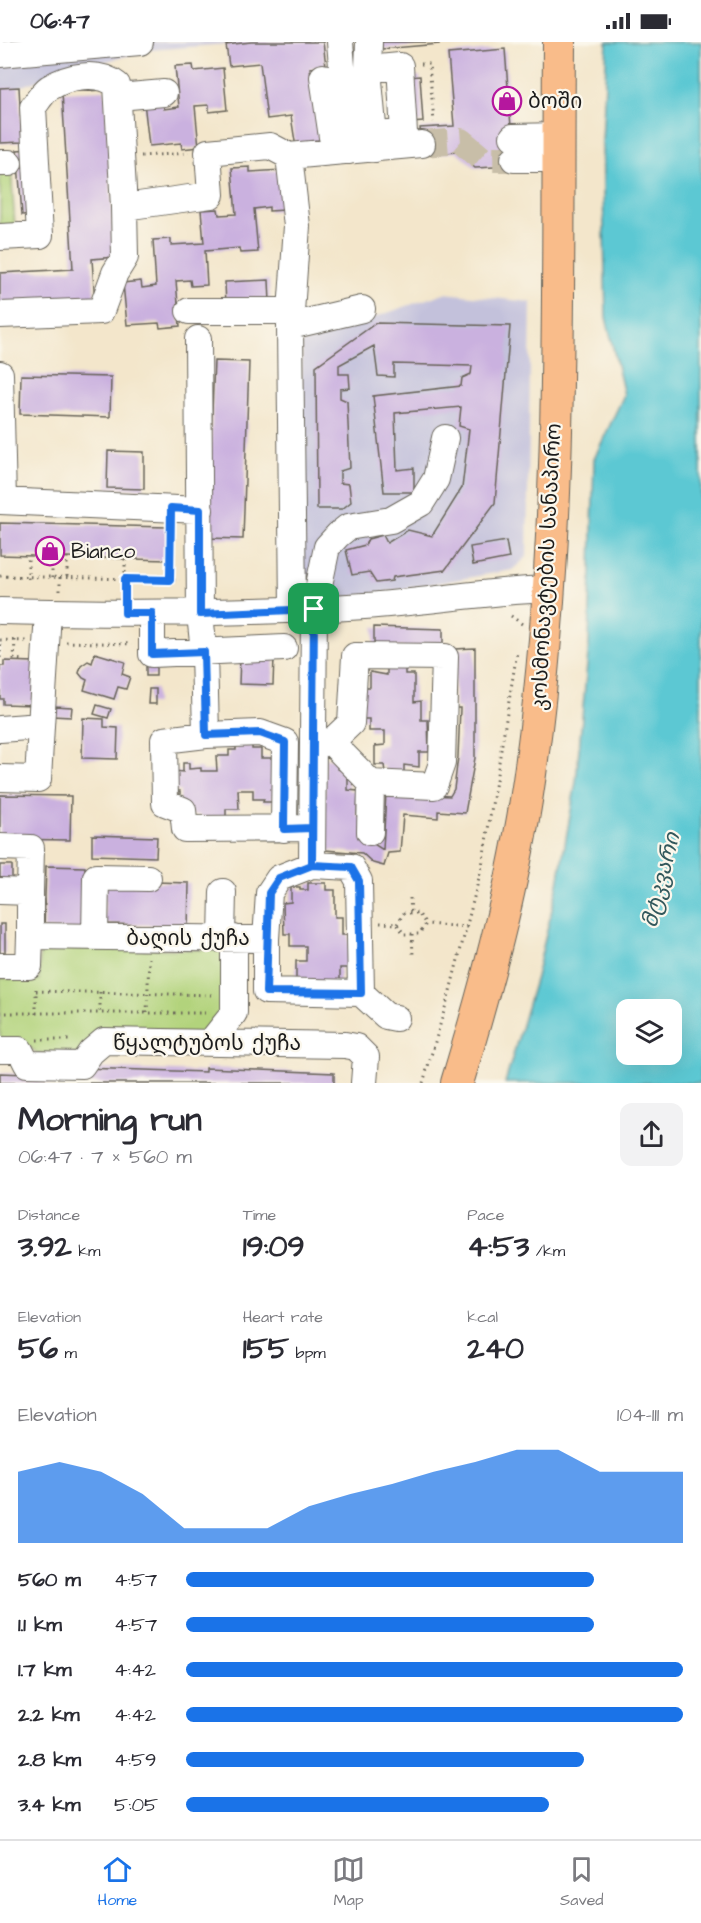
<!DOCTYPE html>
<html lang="en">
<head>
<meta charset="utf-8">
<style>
	:root { --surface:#fff; --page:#f2f2f3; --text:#2b2b33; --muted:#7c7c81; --line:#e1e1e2; --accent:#1a73e8 }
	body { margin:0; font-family:"Architects Daughter","Noto Sans Georgian",sans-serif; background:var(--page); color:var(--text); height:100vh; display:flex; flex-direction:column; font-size:22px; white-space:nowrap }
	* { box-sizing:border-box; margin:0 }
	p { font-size:20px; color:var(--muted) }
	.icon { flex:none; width:33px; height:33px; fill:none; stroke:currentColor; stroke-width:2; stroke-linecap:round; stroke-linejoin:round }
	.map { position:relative; height:1041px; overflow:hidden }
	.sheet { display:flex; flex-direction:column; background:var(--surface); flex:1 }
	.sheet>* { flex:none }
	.tools { position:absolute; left:616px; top:957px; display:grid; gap:12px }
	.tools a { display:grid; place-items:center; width:66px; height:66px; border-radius:12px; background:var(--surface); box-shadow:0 6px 24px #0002; font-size:30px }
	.pin { position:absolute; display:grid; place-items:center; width:51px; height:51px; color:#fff; margin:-26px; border-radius:12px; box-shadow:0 3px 9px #0006 }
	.round { display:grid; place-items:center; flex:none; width:63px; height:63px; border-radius:12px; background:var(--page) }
	.overview { display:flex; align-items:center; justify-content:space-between; height:102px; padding:0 18px }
	h1 { font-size:33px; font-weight:700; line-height:45px }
	.figures { display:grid; grid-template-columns:repeat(3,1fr); gap:9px; height:102px; padding:6px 18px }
	.figures div { display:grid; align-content:center }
	.figures b { font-size:30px; font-weight:700 }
	.figures small { font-size:16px; font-weight:400 }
	.figures p { font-size:16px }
	.chart { height:168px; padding:12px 18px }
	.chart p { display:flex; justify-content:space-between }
	.chart svg { width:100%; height:108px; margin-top:6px; fill:var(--accent); opacity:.7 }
	ul { padding:0 18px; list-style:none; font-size:20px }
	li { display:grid; grid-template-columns:96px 72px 1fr; align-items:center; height:45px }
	li i { height:15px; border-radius:8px; background:var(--accent) }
	.status { display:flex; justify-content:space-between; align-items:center; height:42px; padding:0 30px; background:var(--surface); direction:ltr }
	.status svg { height:16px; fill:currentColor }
	.dock { display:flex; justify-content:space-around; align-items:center; height:84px; border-top:2px solid var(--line); background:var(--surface); font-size:16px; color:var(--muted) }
	.dock a { display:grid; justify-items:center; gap:3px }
	.dock .selected { color:var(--accent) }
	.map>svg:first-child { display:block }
	.industrial { fill:#c3c1db }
	.green { fill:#b2d37c; stroke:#67784c; stroke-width:1.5 }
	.water { fill:#5cc8d3; stroke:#3c7278; stroke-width:1.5; fill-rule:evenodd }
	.building { fill:#cab1df }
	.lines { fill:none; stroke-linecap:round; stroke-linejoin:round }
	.minor-tunnel { stroke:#c8bea8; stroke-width:26; stroke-dasharray:26 13; stroke-linecap:butt }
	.minor-casing { stroke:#676359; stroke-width:28 }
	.major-casing { stroke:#676359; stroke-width:34 }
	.path { stroke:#676359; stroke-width:3; stroke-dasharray:1.5 4.5; stroke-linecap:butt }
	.minor { stroke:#fff; stroke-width:26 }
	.major { stroke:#f9bc8a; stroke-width:32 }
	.route-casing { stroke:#fff; stroke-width:12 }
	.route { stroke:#1a73e8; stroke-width:8 }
	.labels { text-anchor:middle; stroke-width:4.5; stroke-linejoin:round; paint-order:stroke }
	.poi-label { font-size:21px; fill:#1c1c1c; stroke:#fbf7ec; text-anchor:start }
	.street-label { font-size:21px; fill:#1c1c1c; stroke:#fbf7ec }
	.water-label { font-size:22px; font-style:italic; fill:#32585c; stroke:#fbf7ec }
</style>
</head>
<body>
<div class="status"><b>06:47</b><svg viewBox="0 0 49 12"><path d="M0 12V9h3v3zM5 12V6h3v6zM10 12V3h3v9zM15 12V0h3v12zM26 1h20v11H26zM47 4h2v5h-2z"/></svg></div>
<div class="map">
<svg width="701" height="1041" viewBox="0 0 701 1041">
	<rect width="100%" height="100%" fill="#fbf7ec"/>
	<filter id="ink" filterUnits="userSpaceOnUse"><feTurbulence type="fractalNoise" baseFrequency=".0167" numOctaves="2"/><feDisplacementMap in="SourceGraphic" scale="12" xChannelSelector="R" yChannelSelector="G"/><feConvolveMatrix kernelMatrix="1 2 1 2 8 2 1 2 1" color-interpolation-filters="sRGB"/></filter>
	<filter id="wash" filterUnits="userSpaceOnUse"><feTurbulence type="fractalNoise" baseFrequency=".008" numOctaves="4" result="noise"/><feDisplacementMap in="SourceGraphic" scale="24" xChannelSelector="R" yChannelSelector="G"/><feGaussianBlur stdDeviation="1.35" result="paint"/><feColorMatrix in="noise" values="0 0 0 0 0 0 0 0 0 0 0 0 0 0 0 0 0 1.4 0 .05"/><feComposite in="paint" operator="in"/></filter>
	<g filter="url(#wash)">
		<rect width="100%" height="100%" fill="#f3e6cb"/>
		<path class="industrial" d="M 0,0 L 251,0 L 150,8 L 56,32 L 19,45 L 0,46 Z
			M 444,251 L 531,260 L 527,515 L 512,528 L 369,553 L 300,560 L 302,301 Z"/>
		<path class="green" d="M 11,123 L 15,186 L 0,187 L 0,124 Z
			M 40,905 L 225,908 L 230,955 L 209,995 L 85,1012 L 37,1011 L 27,1003 L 0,1002 L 0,936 L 39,938 Z"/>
		<path class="water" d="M 607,0 L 701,0 L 701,1041 L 505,1041 L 536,935 L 558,842 L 576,740 L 589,601 L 594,417 L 624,353 L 606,275 L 602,101 ZM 627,968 L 672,968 L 672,1012 L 627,1012 Z"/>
		<g id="blocks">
			<path class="building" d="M 251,0 L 323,0 L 326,24 L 310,26 L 320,102 L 296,106 L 291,74 L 267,77 L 260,21 L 229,24 L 226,3 Z
				M 382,0 L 439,0 L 439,2 L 382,7 Z
				M 505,7 L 514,124 L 475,126 L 457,110 L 422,113 L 420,86 L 454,84 L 448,12 Z
				M 193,23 L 194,29 L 223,26 L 227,68 L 209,70 L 209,63 L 195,64 L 199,105 L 182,107 L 181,101 L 149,104 L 144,60 L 163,58 L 164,67 L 179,65 L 175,24 Z
				M 420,34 L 423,80 L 411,81 L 408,35 Z
				M 19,45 L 22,100 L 0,101 L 0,46 Z
				M 105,48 L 115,215 L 92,217 L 95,262 L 0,264 L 0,231 L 73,227 L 62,50 Z
				M 30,107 L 36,172 L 22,173 L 17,108 Z
				M 250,125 L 250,130 L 282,128 L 285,168 L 269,169 L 269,165 L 254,167 L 258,210 L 240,211 L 239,206 L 205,209 L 207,243 L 191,244 L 190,238 L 176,239 L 180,284 L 160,286 L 159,281 L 127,283 L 123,241 L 141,239 L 142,246 L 156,244 L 153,198 L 171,197 L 171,203 L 204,201 L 201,168 L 218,167 L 219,173 L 236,172 L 232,126 Z
				M 269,238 L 270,261 L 226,263 L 225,240 Z
				M 376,281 L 510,284 L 495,461 L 445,528 L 393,535 L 392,539 L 376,541 L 369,530 L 352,533 L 346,508 L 365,503 L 368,497 L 383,493 L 387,501 L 408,488 L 432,494 L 462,446 L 469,387 L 459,384 L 461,365 L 395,371 L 397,428 L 414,426 L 414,450 L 384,450 L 373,354 L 461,344 L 462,336 L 471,332 L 472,324 L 394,322 L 394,335 L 378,334 L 374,304 L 339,323 L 339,332 L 349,332 L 350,346 L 340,347 L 340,356 L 347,359 L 350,426 L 340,429 L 340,441 L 349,442 L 351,460 L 342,467 L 317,467 L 316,324 Z
				M 214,319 L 249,320 L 243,497 L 207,496 Z
				M 21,333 L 111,335 L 110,375 L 20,372 Z
				M 108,409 L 144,410 L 144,447 L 107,446 Z
				M 0,481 L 167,485 L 166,518 L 0,513 Z
				M 506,499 L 509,516 L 473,523 L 470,505 Z
				M 374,585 L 443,587 L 443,607 L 374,604 Z
				M 475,606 L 475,716 L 465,771 L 438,769 L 438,776 L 403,773 L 400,810 L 388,811 L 384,824 L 373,821 L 362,811 L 325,808 L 325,716 L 338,717 L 337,727 L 348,730 L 348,748 L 358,749 L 357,774 L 364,776 L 369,799 L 383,808 L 386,751 L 450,754 L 454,747 L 458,715 L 460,666 L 455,666 L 454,607 Z
				M 95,611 L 125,620 L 122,632 L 130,635 L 126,647 L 118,645 L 114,657 L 84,648 L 87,638 L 83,636 L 79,631 L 81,624 L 88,619 L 92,621 Z
				M 240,615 L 274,615 L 273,643 L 239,642 Z
				M 4,619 L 35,620 L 34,663 L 3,662 L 3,657 L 0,657 L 0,624 L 4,624 Z
				M 156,624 L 156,634 L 146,634 L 146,625 Z
				M 387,625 L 405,625 L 405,632 L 414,632 L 414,660 L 421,659 L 421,678 L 428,678 L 429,710 L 419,710 L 419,725 L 404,723 L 404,730 L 385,730 L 384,723 L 375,723 L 375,704 L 385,703 L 385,689 L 369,689 L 369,677 L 363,677 L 362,645 L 370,645 L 370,630 L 387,633 Z
				M 149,647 L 156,647 L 156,662 L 148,662 Z
				M 97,663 L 111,667 L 108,676 L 94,672 Z
				M 53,664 L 72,665 L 71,675 L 52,674 Z
				M 83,676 L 104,677 L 104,685 L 118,686 L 117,717 L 82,716 Z
				M 236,704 L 252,704 L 252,707 L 261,707 L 261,716 L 277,716 L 272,760 L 263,760 L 264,757 L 253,757 L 253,748 L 238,748 L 239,767 L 226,767 L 226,774 L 200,778 L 200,773 L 193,773 L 180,765 L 180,749 L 174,749 L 174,729 L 183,730 L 183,721 L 189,721 L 189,727 L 201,726 L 201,729 L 217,729 L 216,714 L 229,714 L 229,708 L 236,708 Z
				M 0,753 L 71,754 L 70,798 L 0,797 Z
				M 92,793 L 157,795 L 156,815 L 92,813 Z
				M 0,823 L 12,823 L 12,840 L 0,840 Z
				M 46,824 L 85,825 L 83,888 L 44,887 Z
				M 155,840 L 189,841 L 188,888 L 154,883 L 104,882 L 105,844 Z
				M 308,841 L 326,841 L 326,848 L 335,848 L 335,875 L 342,875 L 342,893 L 349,893 L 350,926 L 340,926 L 340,941 L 296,939 L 296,919 L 306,919 L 306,904 L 290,904 L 290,892 L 284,892 L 283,861 L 291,860 L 291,845 L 300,845 L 300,848 L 308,848 Z
				M 0,882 L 5,882 L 5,912 L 0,912 Z
				M 82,1026 L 206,1030 L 206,1026 L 334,1031 L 334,1041 L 0,1041 L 0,1031 L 81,1034 Z"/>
		</g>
	</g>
	<g filter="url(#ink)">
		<use href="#blocks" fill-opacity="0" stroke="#676359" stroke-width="1.5"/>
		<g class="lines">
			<path class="minor-tunnel" d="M 422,102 L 461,99 L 482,117 L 514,117"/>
			<g class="minor-casing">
				<path id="minor" d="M 340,0 L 349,109
					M 369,0 L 368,27 L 375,107
					M 0,12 L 140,0
					M 368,27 L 400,24 L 404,91 L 374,93
					M 323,35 L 332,95
					M 118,55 L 164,51
					M 513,95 L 558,94
					M 514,117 L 558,117
					M 0,121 L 9,121
					M 0,195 L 40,193 L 33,65 C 38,59 43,50 49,46 C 68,34 98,28 117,43 L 124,165
					M 189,269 L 291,269
					M 0,273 L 101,269 L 115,231 L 125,215 L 124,165 L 211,153 L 208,110 L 270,104 L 289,114
					M 290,284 L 362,267
					M 198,297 L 200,572 L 204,610 L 206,693
					M 0,332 L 3,459
					M 0,459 L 200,468
					M 293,568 L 290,284 L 297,184 L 289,114 L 422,102
					M 0,569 C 121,572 242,572 364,564 C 426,560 487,549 549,547
					M 152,571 L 152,612 L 284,606
					M 0,687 L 41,684 L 48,571
					M 314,701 L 331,700 L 351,681 L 355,614 L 445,615 L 442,721 L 434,744 L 371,741 L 331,700
					M 0,736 L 38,737 L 41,684
					M 284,787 L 285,700 L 260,691 L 206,693 L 164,698 L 165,761 L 183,768 L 185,787 L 312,786
					M 370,790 L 371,741
					M 0,805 L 31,806 L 30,850
					M 0,849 L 30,850 L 30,894
					M 95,895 L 96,835 L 148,836
					M 222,896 L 223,850
					M 266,897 L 266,949 L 361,951 L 359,839 L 351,825 L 312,823
					M 0,924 L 29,924 L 30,894 L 266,897 L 269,851 L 279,836 L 312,823 L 314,567 L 327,505 L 338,493 L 348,485 L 391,478 L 421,461 L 436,437 L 445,396
					M 361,951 L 386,974 L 396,976
					M 210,1001 L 234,971 L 234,896
					M 0,1008 L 20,1008 L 27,1022 L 82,1023 L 91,1010 L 104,999 L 345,1003 L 356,1005 L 366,1015 L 364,1041"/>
			</g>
			<g class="major-casing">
				<path id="major" d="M 457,1041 C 489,935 518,827 532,717 C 564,481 557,238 559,0"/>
			</g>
			<path class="path" d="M 421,22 L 429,22 L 434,80
				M 141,114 L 189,111
				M 67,515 L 67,536
				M 125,517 L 125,551
				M 0,534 L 180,538
				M 52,536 L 52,514
				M 28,537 L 28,514
				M 170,538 L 171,488
				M 60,549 L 60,536
				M 511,574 L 522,582
				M 0,598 L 27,599
				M 15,598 L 14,617 L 23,618
				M 66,600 L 132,602
				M 0,616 L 1,598
				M 410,856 L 411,871
				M 380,881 L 397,882 L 404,892 L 419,892 L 426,882 L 467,885
				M 397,882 L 404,871 L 418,871 L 426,882
				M 412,892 L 413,913
				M 36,949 L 215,953
				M 100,950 L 100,971
				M 0,971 L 205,971
				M 147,971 L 149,916
				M 36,972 L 36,947
				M 37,998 L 72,998
				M 423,1041 L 450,949 L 482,824 L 517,610"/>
			<use href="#minor" class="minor"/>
			<use href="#major" class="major"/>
		</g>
	</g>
	<g class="lines" filter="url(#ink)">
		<g class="route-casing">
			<path id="route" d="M 314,567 L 200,572 L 200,468 L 171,466 L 170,538 L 125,537 L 125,571 L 152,571 L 152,612 L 204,610 L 206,693 L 260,691 L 285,700 L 284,787 L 312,786 L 312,823 L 351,825 L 359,839 L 361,951 L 266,950 L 269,851 L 279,836 L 312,823 L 314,567"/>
		</g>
		<use href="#route" class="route"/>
	</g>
	<defs>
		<g id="shop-ring" transform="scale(1.5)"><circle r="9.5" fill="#fbf7ec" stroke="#b5179e" stroke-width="1.5"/><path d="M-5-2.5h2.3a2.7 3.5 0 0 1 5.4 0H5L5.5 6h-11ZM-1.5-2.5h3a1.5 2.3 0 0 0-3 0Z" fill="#b5179e"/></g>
	</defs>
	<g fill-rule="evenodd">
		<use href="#shop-ring" x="507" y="59"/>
		<use href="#shop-ring" x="50" y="509"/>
	</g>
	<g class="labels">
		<g class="poi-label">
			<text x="528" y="66">ბოში</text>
			<text x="71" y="516">Bianco</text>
		</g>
		<g class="street-label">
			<text transform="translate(546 525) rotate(-87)" y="7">კოსმონავტების სანაპირო</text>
			<text x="188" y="903">ბაღის ქუჩა</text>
			<text x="207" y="1008">წყალტუბოს ქუჩა</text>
		</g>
		<g class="water-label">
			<text transform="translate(660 838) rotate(-76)" y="8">მტკვარი</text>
		</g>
	</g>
</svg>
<div class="tools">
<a><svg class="icon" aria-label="layers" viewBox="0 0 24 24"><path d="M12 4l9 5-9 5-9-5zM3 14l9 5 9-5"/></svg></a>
</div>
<div class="pin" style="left:314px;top:567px;background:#1e9e55"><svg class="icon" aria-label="arrive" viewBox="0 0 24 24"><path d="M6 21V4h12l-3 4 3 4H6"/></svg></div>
</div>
<section class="sheet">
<div class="overview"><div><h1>Morning run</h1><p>06:47 · 7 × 560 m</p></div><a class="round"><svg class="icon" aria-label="share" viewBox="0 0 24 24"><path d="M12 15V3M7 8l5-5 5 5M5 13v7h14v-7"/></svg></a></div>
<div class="figures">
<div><p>Distance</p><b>3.92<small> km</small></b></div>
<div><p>Time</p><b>19:09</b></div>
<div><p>Pace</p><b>4:53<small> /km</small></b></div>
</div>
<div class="figures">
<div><p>Elevation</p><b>56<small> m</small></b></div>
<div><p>Heart rate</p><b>155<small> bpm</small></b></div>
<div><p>kcal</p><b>240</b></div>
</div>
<div class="chart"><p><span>Elevation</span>104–111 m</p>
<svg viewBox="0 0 160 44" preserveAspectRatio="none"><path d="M0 44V15L10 11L20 15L30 24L40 38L50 38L60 38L70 29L80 24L90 20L100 15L110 11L120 6L130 6L140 15L150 15L160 15V44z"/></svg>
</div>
<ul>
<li><b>560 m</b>4:57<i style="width:82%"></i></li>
<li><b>1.1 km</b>4:57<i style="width:82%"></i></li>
<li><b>1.7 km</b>4:42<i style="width:100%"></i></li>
<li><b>2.2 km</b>4:42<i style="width:100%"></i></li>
<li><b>2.8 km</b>4:59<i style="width:80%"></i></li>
<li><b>3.4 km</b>5:05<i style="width:73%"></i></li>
</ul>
</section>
<nav class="dock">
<a class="selected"><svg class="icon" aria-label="home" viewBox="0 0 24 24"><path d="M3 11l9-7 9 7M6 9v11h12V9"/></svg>Home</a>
<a><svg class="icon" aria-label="map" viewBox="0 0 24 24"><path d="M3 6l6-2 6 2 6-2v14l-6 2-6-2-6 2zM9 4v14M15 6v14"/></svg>Map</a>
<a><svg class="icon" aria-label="saved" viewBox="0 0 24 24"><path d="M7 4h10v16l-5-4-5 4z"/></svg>Saved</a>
</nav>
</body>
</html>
